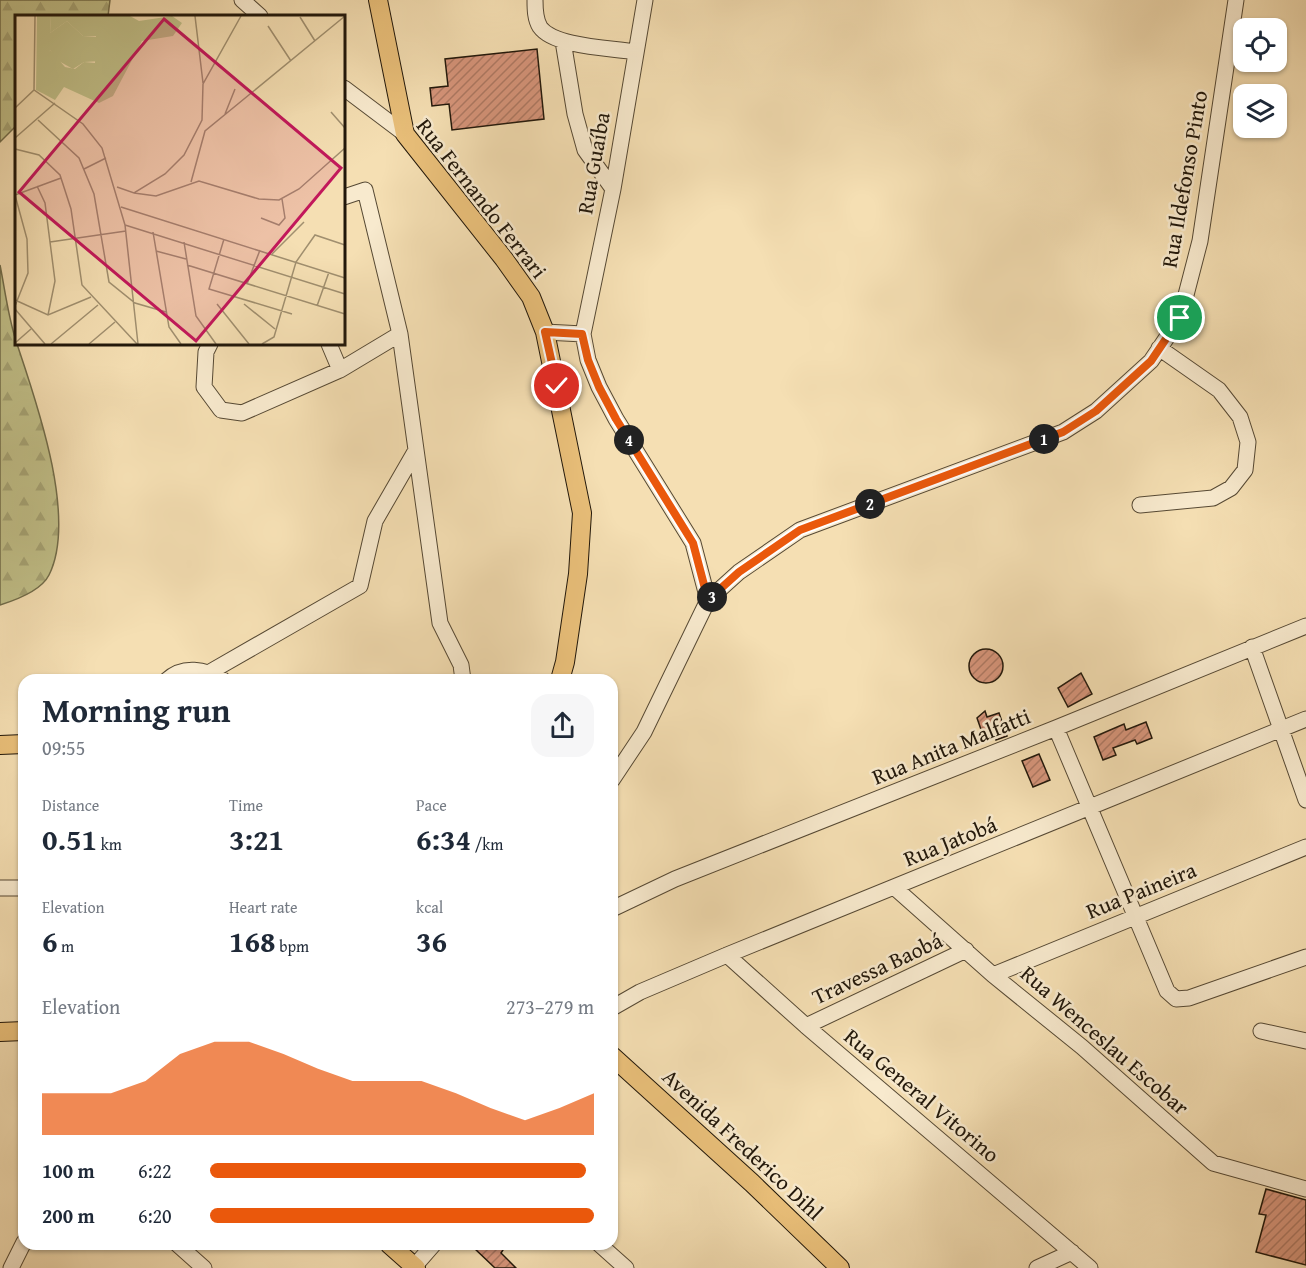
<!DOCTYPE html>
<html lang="en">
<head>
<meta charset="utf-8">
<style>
	:root { --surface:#fff; --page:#f6f6f7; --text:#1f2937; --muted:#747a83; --accent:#ea580c }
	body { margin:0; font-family:"Gentium Book Plus",serif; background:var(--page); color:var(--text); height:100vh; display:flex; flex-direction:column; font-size:22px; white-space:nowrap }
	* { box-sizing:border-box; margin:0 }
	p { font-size:20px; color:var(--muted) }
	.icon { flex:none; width:33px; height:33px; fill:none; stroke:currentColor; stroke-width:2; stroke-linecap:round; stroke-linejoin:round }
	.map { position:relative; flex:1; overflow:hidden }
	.panel { position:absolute; left:18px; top:674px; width:600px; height:576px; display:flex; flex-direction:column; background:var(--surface); border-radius:18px; box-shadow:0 2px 4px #0004 }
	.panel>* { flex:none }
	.buttons { position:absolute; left:1233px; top:18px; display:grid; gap:12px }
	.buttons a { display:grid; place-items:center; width:54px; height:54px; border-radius:12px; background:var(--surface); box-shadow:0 2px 4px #0004; font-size:30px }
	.pin { position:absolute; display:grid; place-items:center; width:51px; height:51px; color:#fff; margin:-26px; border:3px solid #fff; border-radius:50%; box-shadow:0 2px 6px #0007 }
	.km { position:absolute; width:30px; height:30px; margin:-15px; border-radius:50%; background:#222; color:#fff; font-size:16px; line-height:30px; text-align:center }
	.round { display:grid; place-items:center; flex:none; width:63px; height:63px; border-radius:18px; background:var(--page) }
	.summary { display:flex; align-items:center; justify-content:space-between; height:102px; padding:0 24px }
	h1 { font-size:33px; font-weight:600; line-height:45px }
	.figures { display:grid; grid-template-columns:repeat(3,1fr); gap:9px; height:102px; padding:6px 24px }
	.figures div { display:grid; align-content:center }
	.figures b { font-size:30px; font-weight:600 }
	.figures small { font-size:16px; font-weight:400 }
	.figures p { font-size:16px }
	.chart { height:168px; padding:12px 24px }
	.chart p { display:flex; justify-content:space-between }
	.chart svg { width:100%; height:108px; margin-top:6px; fill:var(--accent); opacity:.7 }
	ul { padding:0 24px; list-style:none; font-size:20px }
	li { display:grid; grid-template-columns:96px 72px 1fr; align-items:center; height:45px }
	li i { height:15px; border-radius:8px; background:var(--accent) }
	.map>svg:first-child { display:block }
	.forest { fill:url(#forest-firs); stroke:#716c4a; stroke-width:1.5 }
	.building { fill:url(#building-hatch); stroke:#21170a; stroke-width:1.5 }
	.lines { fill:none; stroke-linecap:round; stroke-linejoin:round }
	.minor-casing { stroke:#564934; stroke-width:17 }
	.major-casing { stroke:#21170a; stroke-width:20 }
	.minor { stroke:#f8eace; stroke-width:15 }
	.major { stroke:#eac07a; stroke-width:18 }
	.route-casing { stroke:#fff; stroke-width:12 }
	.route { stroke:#ea580c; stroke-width:8 }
	.labels { text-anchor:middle; stroke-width:5; stroke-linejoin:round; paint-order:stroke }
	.street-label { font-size:22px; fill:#21170a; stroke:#f8eace }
	.inset-road { fill:none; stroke:#a08f6f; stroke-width:1.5 }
	.view { fill:#c2185b; fill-opacity:0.15; stroke:#c2185b; stroke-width:3 }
	.inset-edge { fill:none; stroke:#21170a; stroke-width:3 }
</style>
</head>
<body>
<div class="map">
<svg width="1306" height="1268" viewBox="0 0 1306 1268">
	<defs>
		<pattern id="forest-firs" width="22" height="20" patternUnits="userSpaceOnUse" patternTransform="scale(1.5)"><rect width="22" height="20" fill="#c1c089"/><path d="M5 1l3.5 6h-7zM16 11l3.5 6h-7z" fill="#a6a475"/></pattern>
		<pattern id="building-hatch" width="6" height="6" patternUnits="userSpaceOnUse" patternTransform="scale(1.5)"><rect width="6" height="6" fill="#d7957b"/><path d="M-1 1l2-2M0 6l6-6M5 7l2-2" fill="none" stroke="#ae7963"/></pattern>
	</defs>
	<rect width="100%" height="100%" fill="#f5dfb3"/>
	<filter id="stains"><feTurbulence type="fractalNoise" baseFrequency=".00333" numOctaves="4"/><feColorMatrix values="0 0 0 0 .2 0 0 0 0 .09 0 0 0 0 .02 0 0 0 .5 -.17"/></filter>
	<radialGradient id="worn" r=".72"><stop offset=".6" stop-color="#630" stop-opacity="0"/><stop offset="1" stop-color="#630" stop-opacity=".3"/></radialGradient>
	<path class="forest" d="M 0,0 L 110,0 L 108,16 L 16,16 L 16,126 L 0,142 Z
		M 0,265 C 5,290 8,316 16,341 C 35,398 78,517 49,575 C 41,591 16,600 0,605 Z"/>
	<path class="building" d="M 537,49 L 544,119 L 452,130 L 449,104 L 432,106 L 430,88 L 448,86 L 445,59 Z
		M969 666a17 17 0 1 1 34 0a17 17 0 1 1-34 0Z
		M 1081,673 L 1092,694 L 1068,707 L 1058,688 Z
		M 985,711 L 987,717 L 999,713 L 1007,736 L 996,740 L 995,735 L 984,738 L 977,718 Z
		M 1146,722 L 1152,738 L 1137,744 L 1135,740 L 1113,748 L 1116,755 L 1103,760 L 1094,737 L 1124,724 L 1126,730 Z
		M 1039,754 L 1050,780 L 1033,787 L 1022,761 Z
		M 1266,1189 L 1306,1200 L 1306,1265 L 1256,1252 L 1266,1215 L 1259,1214 Z
		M 479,1244 L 496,1244 L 503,1250 L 501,1253 L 516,1268 L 495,1268 L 475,1249 Z"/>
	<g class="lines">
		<g class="minor-casing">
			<path id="minor" d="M 242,0 L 260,16
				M 535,0 C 535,9 535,19 540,27 C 554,47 612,48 635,52
				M 645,0 L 613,189 L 583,334 L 588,360 L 599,387 L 616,419 L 693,543 L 708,600
				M 563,41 L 575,114 L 585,150 L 613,189
				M 344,88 L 405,134
				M 344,197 L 365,190 L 400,334 L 440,623 L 461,665 L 463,680
				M 545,332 L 583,334
				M 210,344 L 206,352 L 204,387 L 221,410 L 242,413 L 340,370 L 400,334
				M 329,344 L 340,370
				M 1140,505 L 1213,498 L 1231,488 L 1245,470 L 1248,442 L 1240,417 L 1219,390 L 1159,348
				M 1252,647 L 1306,800
				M 210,672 L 360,586 L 375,521 L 416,450
				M 167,680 C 183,665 205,669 223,680
				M 1056,728 L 1167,991 L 1176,999 L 1189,998 L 1306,957
				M 612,780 L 644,732 L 708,600 L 739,572 L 800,530 L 1063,432 L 1096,411 L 1151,361 L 1180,318 L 1200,241 L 1236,0
				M 0,888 L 24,888
				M 895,888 L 993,975 L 1082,1047 L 1213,1163 L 1306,1189
				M 612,909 L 675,879 L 1056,728 L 1306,626
				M 727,955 L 806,1026 L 1090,1268
				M 993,975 L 1306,847
				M 612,1008 L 640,992 L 727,955 L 1306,719
				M 806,1026 L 966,950
				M 1261,1031 L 1306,1041
				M 177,1244 L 204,1268
				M 599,1244 L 626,1268
				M 11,1268 L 24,1242
				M 413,1268 L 434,1244
				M 1037,1268 L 1072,1252"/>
		</g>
		<g class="major-casing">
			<path id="major" d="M 378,0 L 405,134 L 504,259 L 531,297 L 545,332 L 582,513 L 578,574 L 565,662 L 560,680
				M 0,745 L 24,744
				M 0,1032 L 24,1031
				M 612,1056 L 752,1183 L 840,1268
				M 389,1244 L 416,1268"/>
		</g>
		<use href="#minor" class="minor"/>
		<use href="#major" class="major"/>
	</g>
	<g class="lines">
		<g class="route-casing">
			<path id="route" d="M 557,386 L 545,332 L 582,334 L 588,360 L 599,387 L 616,419 L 693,543 L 708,600 L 739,572 L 800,530 L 1063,432 L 1096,411 L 1151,361 L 1180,318"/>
		</g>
		<use href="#route" class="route"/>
	</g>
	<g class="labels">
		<g class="street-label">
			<text transform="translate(593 163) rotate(-80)" y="8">Rua Guaíba</text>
			<text transform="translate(1184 179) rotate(-80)" y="8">Rua Ildefonso Pinto</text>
			<text transform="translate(482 198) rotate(52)" y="8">Rua Fernando Ferrari</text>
			<text transform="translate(951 746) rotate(-22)" y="8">Rua Anita Malfatti</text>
			<text transform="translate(950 841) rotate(-22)" y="8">Rua Jatobá</text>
			<text transform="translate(1141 890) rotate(-22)" y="8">Rua Paineira</text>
			<text transform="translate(877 968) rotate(-25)" y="8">Travessa Baobá</text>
			<text transform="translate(1105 1040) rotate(41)" y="8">Rua Wenceslau Escobar</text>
			<text transform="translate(922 1095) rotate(40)" y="8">Rua General Vitorino</text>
			<text transform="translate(743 1144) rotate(43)" y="8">Avenida Frederico Dihl</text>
		</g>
	</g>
	<g transform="translate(15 15)">
		<rect width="330" height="330" fill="#f5dfb3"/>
		<path d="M 36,1 L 115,1 L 124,6 L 157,1 L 167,8 L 158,21 L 127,26 L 98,81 L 84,88 L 49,72 L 40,85 L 29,79 L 29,47 L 35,35 L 50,52 L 60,54 L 69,47 L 80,48 L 81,21 L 68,21 L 52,6 L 35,18 Z" fill="#c1c089"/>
		<path d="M 22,1 L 36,1 L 35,18 L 52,6 L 68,21 L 83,22 L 92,40 L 86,46 L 69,47 L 58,54 L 42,45 L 35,35 L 33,47 L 29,48 L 29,79 L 21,75 Z" fill="#c1c089"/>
		<path class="inset-road" d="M 180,1 L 188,68M 285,2 L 300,26M 253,11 L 276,46M 19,75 L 20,1M 0,93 L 19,75 L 68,109 L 87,133 L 110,210 L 123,329M 316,97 L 330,113M 210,99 L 220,74M 23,105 L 64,143 L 79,179 L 94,267 L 120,288 L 151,297M 0,123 L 40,88M 0,134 L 24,140 L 45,160 L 56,194 L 67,270 L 122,329M 69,154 L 91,143M 176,167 L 190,116 L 330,1M 22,171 L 30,188 L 40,266 L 33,300M 102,172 L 119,178 L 150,159 L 169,140 L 187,105 L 188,69 L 226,1M 119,178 L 141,181 L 184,166 L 244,184 L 264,185 L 284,174 L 330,133M 0,180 L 12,224 L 13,258 L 0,291M 0,180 L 46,163M 106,192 L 330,263M 246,203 L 264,210 L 270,203 L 267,184M 110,210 L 330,279M 138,217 L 154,312 L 166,329M 209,224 L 194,274 L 277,299M 35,227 L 111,216M 169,227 L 181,301 L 201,329M 141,236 L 171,244M 257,239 L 289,207M 172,250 L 330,299M 232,269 L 245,235M 0,285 L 33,300 L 76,282M 202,289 L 234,329M 229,289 L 260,314M 302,291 L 314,257M 0,294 L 30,329M 0,328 L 16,314M 36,329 L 83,290M 74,329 L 100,307M 247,329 L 259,322 L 281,247 L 300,220 L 330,230"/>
		<path class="view" d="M 149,4 L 326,153 L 181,326 L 4,177 Z"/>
		<rect width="330" height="330" class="inset-edge"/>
	</g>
	<rect width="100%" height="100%" filter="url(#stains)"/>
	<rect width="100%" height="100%" fill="url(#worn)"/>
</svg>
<div class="buttons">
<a><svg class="icon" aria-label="locate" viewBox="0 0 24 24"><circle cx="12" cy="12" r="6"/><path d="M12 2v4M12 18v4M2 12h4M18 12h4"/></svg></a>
<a><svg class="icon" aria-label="layers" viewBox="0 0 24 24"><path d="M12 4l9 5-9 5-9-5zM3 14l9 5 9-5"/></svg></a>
</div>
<div class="pin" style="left:1180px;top:318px;background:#1e9e55"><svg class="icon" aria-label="arrive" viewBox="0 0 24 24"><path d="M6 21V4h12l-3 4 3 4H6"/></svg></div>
<div class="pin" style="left:557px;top:386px;background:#d93025"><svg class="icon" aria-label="check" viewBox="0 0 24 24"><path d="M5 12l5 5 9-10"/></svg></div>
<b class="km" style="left:1044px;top:439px">1</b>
<b class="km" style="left:870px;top:504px">2</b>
<b class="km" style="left:712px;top:597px">3</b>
<b class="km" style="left:629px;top:440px">4</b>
<section class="panel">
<div class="summary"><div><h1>Morning run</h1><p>09:55</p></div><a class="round"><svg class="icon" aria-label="share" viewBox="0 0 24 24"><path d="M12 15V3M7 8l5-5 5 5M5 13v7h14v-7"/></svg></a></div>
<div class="figures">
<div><p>Distance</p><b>0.51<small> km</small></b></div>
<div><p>Time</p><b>3:21</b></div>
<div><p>Pace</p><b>6:34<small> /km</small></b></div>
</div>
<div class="figures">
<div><p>Elevation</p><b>6<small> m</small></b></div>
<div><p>Heart rate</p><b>168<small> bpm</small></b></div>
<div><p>kcal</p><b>36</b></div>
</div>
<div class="chart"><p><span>Elevation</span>273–279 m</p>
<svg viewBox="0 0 160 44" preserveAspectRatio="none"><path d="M0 44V27L10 27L20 27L30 22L40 11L50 6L60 6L70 11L80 17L90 22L100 22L110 22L120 27L130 33L140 38L150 33L160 27V44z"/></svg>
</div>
<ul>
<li><b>100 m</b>6:22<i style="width:98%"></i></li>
<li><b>200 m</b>6:20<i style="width:100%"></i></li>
</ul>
</section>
</div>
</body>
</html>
